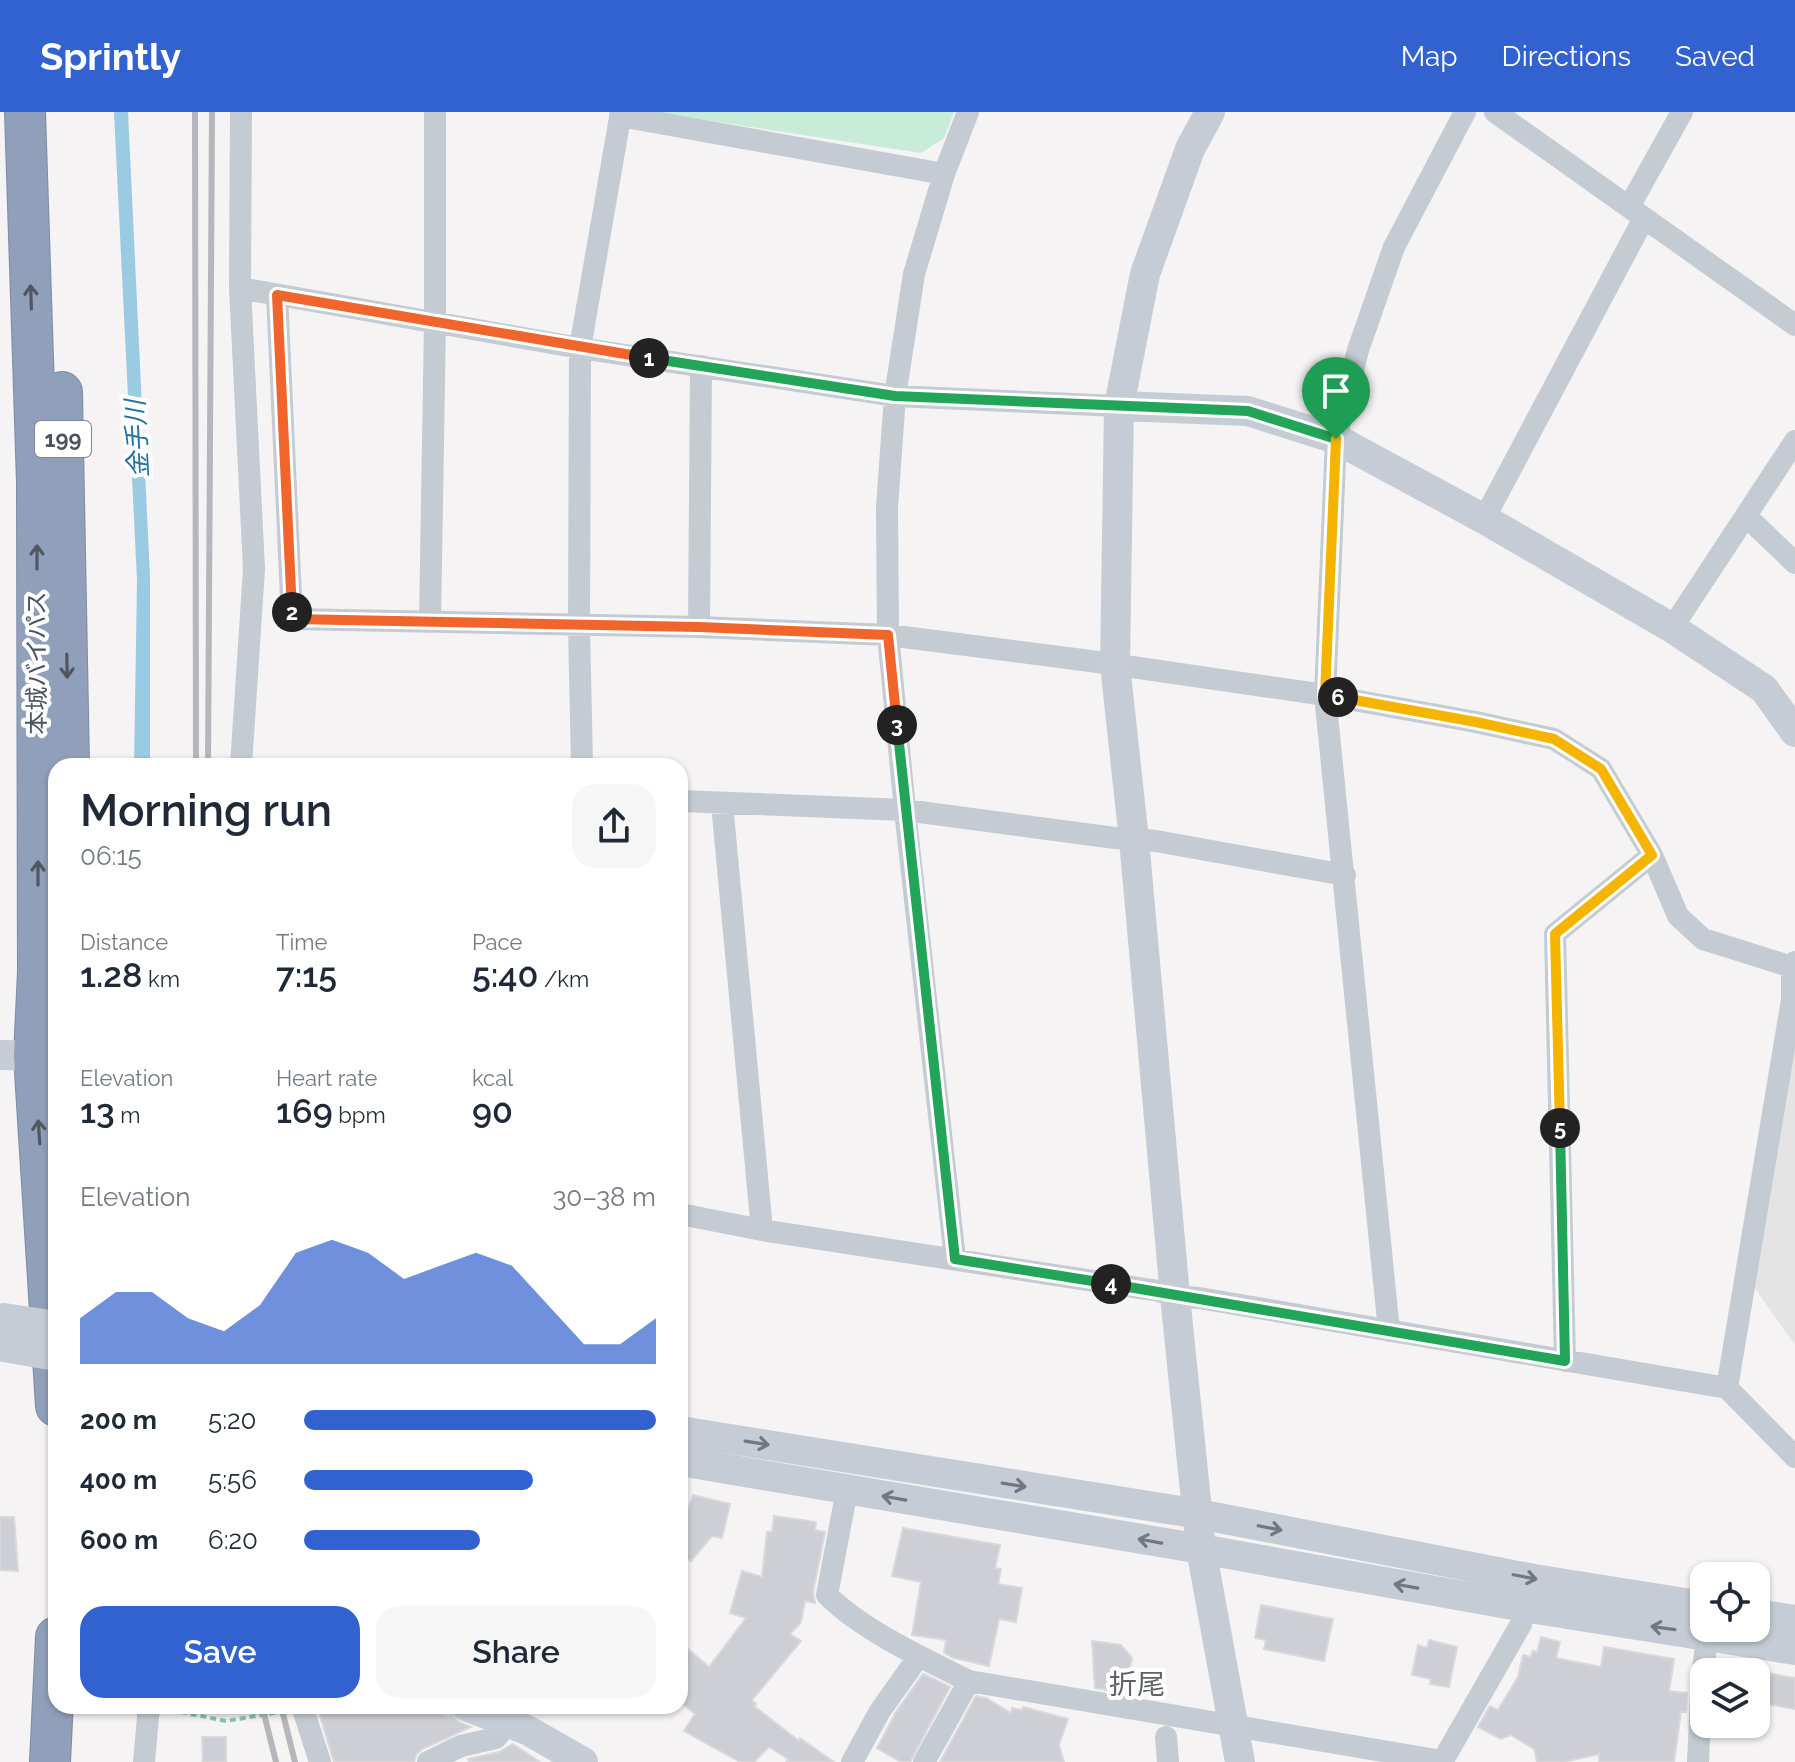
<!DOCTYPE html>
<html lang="en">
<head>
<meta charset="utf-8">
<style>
	:root { --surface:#fff; --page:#f6f6f7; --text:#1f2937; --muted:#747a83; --accent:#3262cf }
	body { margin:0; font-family:Raleway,"Noto Sans JP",sans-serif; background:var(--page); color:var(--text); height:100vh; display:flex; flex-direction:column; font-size:30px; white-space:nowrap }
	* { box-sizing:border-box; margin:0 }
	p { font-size:26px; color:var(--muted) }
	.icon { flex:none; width:44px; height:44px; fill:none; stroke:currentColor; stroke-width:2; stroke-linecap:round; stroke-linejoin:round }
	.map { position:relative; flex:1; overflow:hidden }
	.drawer { position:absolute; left:48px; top:646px; width:640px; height:956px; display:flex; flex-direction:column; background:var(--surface); border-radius:24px; box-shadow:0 2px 6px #0004 }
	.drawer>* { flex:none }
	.controls { position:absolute; left:1690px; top:1450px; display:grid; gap:16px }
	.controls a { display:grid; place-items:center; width:80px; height:80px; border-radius:16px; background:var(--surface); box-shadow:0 2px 6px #0004; font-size:40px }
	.pin { position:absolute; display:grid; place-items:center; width:68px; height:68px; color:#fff; margin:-82px -34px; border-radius:50% 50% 50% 0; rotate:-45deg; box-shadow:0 0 8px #0007 }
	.pin .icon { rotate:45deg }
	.km { position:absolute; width:40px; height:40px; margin:-20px; border-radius:50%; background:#222; color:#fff; font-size:22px; line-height:40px; text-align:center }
	.round { display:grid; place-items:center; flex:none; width:84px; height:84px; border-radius:24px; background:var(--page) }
	.headline { display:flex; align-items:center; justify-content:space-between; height:136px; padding:0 32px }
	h1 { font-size:44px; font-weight:600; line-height:60px }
	.metrics { display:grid; grid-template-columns:repeat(3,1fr); gap:12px; height:136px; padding:8px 32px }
	.metrics div { display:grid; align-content:center }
	.metrics b { font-size:34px; font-weight:600 }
	.metrics small { font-size:22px; font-weight:400 }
	.metrics p { font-size:22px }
	.chart { height:224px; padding:16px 32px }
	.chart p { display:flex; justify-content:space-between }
	.chart svg { width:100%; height:144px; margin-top:8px; fill:var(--accent); opacity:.7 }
	.primary-button { display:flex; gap:16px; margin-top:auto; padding:16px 32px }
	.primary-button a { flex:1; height:92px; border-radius:24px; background:var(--accent); color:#fff; font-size:32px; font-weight:600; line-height:92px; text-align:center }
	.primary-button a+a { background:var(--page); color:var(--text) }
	ul { padding:0 32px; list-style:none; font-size:26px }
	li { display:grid; grid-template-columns:128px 96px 1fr; align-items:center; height:60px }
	li i { height:20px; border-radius:10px; background:var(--accent) }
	header { display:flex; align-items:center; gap:48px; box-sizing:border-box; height:112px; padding:0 40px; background:var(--accent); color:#fff }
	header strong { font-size:38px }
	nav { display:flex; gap:44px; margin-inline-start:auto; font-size:28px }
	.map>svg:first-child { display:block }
	.education { fill:#e5e4e4 }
	.green { fill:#c8ebda }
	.water { fill:#9bcae3 }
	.building { fill:#cdcfd4; stroke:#d8d8dd; stroke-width:2 }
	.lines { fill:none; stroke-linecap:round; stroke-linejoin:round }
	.highway-casing { stroke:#7c8ba6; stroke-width:42 }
	.path { stroke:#84c6ae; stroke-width:4; stroke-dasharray:6 4; stroke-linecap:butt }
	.street { stroke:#c5cbd2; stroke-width:22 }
	.secondary { stroke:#c6ccd6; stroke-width:30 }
	.highway { stroke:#91a0ba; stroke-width:40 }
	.rail { stroke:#b6b7bc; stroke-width:6 }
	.secondary-bridge { stroke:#c6ccd6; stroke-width:30 }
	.oneway { stroke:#505763 }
	.oneway2 { stroke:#717782 }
	.split-1-casing { stroke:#fff; stroke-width:16 }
	.split-2-casing { stroke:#fff; stroke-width:16 }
	.split-3-casing { stroke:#fff; stroke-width:16 }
	.split-4-casing { stroke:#fff; stroke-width:16 }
	.split-5-casing { stroke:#fff; stroke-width:16 }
	.split-6-casing { stroke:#fff; stroke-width:16 }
	.split-7-casing { stroke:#fff; stroke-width:16 }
	.split-1 { stroke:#22a559; stroke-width:10 }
	.split-2 { stroke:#f0652b; stroke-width:10 }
	.split-3 { stroke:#f0652b; stroke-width:10 }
	.split-4 { stroke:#22a559; stroke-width:10 }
	.split-5 { stroke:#22a559; stroke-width:10 }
	.split-6 { stroke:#f5b400; stroke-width:10 }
	.split-7 { stroke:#f5b400; stroke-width:10 }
	.labels { text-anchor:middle; stroke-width:8; stroke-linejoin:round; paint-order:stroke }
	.shield { fill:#fff; stroke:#82878e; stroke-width:2 }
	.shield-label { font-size:22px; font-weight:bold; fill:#4d535e }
	.street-label { font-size:24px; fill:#4d535e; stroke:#fff }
	.water-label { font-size:26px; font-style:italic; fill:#1f739f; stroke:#fff }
	.quarter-label { font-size:28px; fill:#606267; stroke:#fff }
</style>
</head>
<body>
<header>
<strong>Sprintly</strong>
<nav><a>Map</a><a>Directions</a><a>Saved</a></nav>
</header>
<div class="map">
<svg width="1795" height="1650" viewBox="0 0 1795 1650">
	<rect width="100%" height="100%" fill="#f5f3f3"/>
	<path class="education" d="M 1795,917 L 1795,1233 L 1752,1172 Z"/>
	<path class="green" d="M 653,0 L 954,0 L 944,26 L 921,41 Z"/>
	<path class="water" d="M 114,0 L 128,0 L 150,465 L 150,654 L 134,654 L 137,468 Z"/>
	<path class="building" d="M 693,1383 L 730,1392 L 722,1426 L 712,1424 L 691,1449 L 680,1440 L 680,1391 L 688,1398 Z
		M 774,1404 L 816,1410 L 815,1418 L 825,1420 L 813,1480 L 815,1491 L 805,1489 L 801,1510 L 790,1522 L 801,1529 L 752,1588 L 756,1592 L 754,1594 L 799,1629 L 800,1626 L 834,1650 L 786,1650 L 788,1647 L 769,1635 L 754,1650 L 740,1650 L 684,1619 L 695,1602 L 680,1590 L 680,1530 L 709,1555 L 746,1506 L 730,1501 L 742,1459 L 762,1465 L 767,1420 L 772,1420 Z
		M 0,1405 L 14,1405 L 18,1459 L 0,1458 Z
		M 903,1416 L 1000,1433 L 995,1456 L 1001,1457 L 998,1472 L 1022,1476 L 1016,1510 L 999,1507 L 989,1554 L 954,1546 L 944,1541 L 946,1528 L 912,1523 L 921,1470 L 892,1464 Z
		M 1261,1493 L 1333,1507 L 1324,1549 L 1264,1537 L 1266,1528 L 1255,1526 Z
		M 1541,1525 L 1560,1530 L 1556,1546 L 1601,1555 L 1604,1535 L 1674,1547 L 1669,1579 L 1687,1581 L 1686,1600 L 1681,1600 L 1674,1650 L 1599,1650 L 1599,1642 L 1564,1650 L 1537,1650 L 1534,1637 L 1511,1623 L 1501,1627 L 1478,1615 L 1490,1594 L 1498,1598 L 1518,1565 L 1523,1543 L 1531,1545 L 1533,1539 L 1537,1540 Z
		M 1429,1528 L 1457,1535 L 1449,1575 L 1430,1572 L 1431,1567 L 1412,1563 L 1418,1533 L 1427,1536 Z
		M 1092,1529 L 1121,1533 L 1132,1546 L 1125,1581 L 1095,1576 Z
		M 1756,1559 L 1795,1566 L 1795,1597 L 1756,1590 Z
		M 923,1562 L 950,1575 L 910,1650 L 901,1650 L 877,1636 L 896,1600 Z
		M 976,1584 L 986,1586 L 1011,1601 L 1012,1596 L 1022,1598 L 1023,1595 L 1068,1607 L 1059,1633 L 1064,1650 L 940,1650 Z
		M 317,1594 L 422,1594 L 449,1604 L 450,1601 L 459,1610 L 471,1615 L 422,1637 L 416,1643 L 414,1650 L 334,1650 Z
		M 202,1625 L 226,1625 L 226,1650 L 203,1650 Z
		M 513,1632 L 540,1650 L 469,1650 L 468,1647 L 499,1640 Z"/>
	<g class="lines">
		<g class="highway-casing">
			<path id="highway" d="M 25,0 L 37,370 L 38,860 L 34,944 L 56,1294
				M 62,280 L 69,654
				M 50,1650 L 56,1525"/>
		</g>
		<path class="path" d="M 171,1598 L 226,1609 L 280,1600"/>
		<path class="street" d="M 1495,0 L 1795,213
			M 620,4 L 944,62
			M 1629,95 L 1682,0
			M 240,176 L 580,236 L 895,284 L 1119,294
			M 277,183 L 292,507 L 699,515 L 888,523 L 1098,550 L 1325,583 L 1476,610 L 1554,627 L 1601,657 L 1652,743 L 1678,804 L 1703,827 L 1792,855
			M 1746,404 L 1795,451
			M 1484,407 L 1644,106
			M 430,510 L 435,210 L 435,0
			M 699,515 L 701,254
			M 1672,516 L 1795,329
			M 241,654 L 254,457 L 240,176 L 241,0
			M 582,654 L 579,514 L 580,236 L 621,0
			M 680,689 L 905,698 L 1115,726 L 1156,729 L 1345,763
			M 722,692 L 762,1118
			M 1795,850 L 1792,855 L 1792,888 L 1727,1276 L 1795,1345
			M 680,1102 L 762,1118 L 1159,1179 L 1175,1184 L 1199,1186 L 1727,1276
			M 955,1147 L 905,698 L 888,523 L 887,395 L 895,284 L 914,162 L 944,62 L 968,0
			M 1389,1219 L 1325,583 L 1336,327 L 1358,238 L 1394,135 L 1465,0
			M 1565,1249 L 1555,822 L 1652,743
			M 847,1378 L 827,1483 C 862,1518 924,1547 969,1569 L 1442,1649
			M 302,1594 L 320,1650
			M 1166,1625 L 1168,1650
			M 144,1650 L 149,1594
			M 428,1650 L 461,1634 L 496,1626 L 508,1611
			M 852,1650 L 880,1599 L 919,1544
			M 924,1650 L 969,1569
			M 1442,1650 L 1521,1512 L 1524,1495
			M 1698,1650 L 1702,1562 L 1708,1523"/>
		<path class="secondary" d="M 1210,0 L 1190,37 L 1145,162 L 1119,294 L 1115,553 L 1134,728 L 1175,1184 L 1201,1437 L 1240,1650
			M 1119,294 L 1248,299 L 1336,327 L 1484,407 L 1672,516 L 1764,577 L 1795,620
			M 0,943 L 56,944
			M 680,1319 L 1199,1402 L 1534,1467 L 1704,1494
			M 680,1349 L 1201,1437 L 1524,1495 L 1795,1538
			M 1756,1502 L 1795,1508
			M 466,1594 L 527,1618 L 583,1650"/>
		<use href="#highway" class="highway"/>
		<path class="rail" d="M 195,0 L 196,654
			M 208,654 L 212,0
			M 262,1594 L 276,1650
			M 281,1594 L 295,1650"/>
		<path class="secondary-bridge" d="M 4,1206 L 56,1214
			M 4,1235 L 56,1244"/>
	</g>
	<defs><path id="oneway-shaft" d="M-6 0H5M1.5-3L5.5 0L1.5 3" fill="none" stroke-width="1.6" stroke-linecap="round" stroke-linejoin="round" transform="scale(2)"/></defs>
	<g class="oneway">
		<use href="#oneway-shaft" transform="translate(31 185) rotate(-92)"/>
		<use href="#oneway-shaft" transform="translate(37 445) rotate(-90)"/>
		<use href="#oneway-shaft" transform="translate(67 554) rotate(89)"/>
		<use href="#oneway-shaft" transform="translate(38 761) rotate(-90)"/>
		<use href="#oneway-shaft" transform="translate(39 1020) rotate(-94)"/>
	</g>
	<g class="oneway2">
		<use href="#oneway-shaft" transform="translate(757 1331) rotate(9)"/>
		<use href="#oneway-shaft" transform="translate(1014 1373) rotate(9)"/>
		<use href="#oneway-shaft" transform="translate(894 1386) rotate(-170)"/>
		<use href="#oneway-shaft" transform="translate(1270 1416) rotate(11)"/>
		<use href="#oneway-shaft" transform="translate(1150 1429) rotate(-170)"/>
		<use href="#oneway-shaft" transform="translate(1525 1465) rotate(11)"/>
		<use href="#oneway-shaft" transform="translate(1406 1474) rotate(-170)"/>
		<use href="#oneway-shaft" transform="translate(1663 1516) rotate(-172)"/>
	</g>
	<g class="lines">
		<g class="split-1-casing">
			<path id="split-1" d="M 649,246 L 895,284 L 1248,299 L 1336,327"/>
		</g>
		<g class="split-2-casing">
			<path id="split-2" d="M 292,500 L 277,183 L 649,246"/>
		</g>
		<g class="split-3-casing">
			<path id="split-3" d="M 292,500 L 292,507 L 699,515 L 888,523 L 897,613"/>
		</g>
		<g class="split-4-casing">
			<path id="split-4" d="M 897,613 L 955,1147 L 1111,1172"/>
		</g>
		<g class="split-5-casing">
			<path id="split-5" d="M 1111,1172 L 1565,1249 L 1560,1016"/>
		</g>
		<g class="split-6-casing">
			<path id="split-6" d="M 1338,585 L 1476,610 L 1554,627 L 1601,657 L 1652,743 L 1555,822 L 1560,1016"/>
		</g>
		<g class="split-7-casing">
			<path id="split-7" d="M 1336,327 L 1325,583 L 1338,585"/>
		</g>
		<use href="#split-1" class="split-1"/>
		<use href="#split-2" class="split-2"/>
		<use href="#split-3" class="split-3"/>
		<use href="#split-4" class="split-4"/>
		<use href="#split-5" class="split-5"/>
		<use href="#split-6" class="split-6"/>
		<use href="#split-7" class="split-7"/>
	</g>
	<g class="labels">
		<rect class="shield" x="35" y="309" width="56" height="36" rx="6"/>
		<g class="shield-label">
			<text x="63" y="335">199</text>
		</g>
		<g class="street-label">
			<text transform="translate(37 551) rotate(-90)" y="8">本城バイパス</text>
		</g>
		<g class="water-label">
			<text transform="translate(137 327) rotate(-93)" y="9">金手川</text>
		</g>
		<g class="quarter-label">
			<text x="1137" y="1582">折尾</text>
		</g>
	</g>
</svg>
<div class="controls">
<a><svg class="icon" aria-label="locate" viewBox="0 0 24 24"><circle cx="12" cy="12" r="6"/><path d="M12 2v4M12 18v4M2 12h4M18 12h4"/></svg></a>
<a><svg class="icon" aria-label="layers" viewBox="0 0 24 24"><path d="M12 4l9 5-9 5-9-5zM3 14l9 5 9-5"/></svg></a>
</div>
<div class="pin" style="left:1336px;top:327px;background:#1e9e55"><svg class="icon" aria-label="arrive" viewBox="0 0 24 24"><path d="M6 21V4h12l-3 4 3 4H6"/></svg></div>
<b class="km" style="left:649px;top:246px">1</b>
<b class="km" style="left:292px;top:500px">2</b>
<b class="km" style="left:897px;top:613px">3</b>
<b class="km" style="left:1111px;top:1172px">4</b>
<b class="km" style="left:1560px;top:1016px">5</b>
<b class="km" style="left:1338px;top:585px">6</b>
<section class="drawer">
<div class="headline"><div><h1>Morning run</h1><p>06:15</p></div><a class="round"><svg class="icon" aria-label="share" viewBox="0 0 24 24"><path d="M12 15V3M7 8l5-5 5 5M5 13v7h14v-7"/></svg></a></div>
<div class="metrics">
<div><p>Distance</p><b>1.28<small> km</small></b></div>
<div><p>Time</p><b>7:15</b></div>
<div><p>Pace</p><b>5:40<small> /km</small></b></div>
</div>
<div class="metrics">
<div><p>Elevation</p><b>13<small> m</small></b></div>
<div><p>Heart rate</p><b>169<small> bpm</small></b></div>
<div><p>kcal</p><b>90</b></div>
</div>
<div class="chart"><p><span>Elevation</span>30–38 m</p>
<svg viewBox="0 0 160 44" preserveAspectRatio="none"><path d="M0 44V30L10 22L20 22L30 30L40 34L50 26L60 10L70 6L80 10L90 18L100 14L110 10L120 14L130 26L140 38L150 38L160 30V44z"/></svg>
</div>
<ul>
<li><b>200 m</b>5:20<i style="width:100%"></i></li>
<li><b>400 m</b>5:56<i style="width:65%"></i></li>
<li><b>600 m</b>6:20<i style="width:50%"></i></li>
</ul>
<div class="primary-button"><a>Save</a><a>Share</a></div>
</section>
</div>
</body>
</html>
